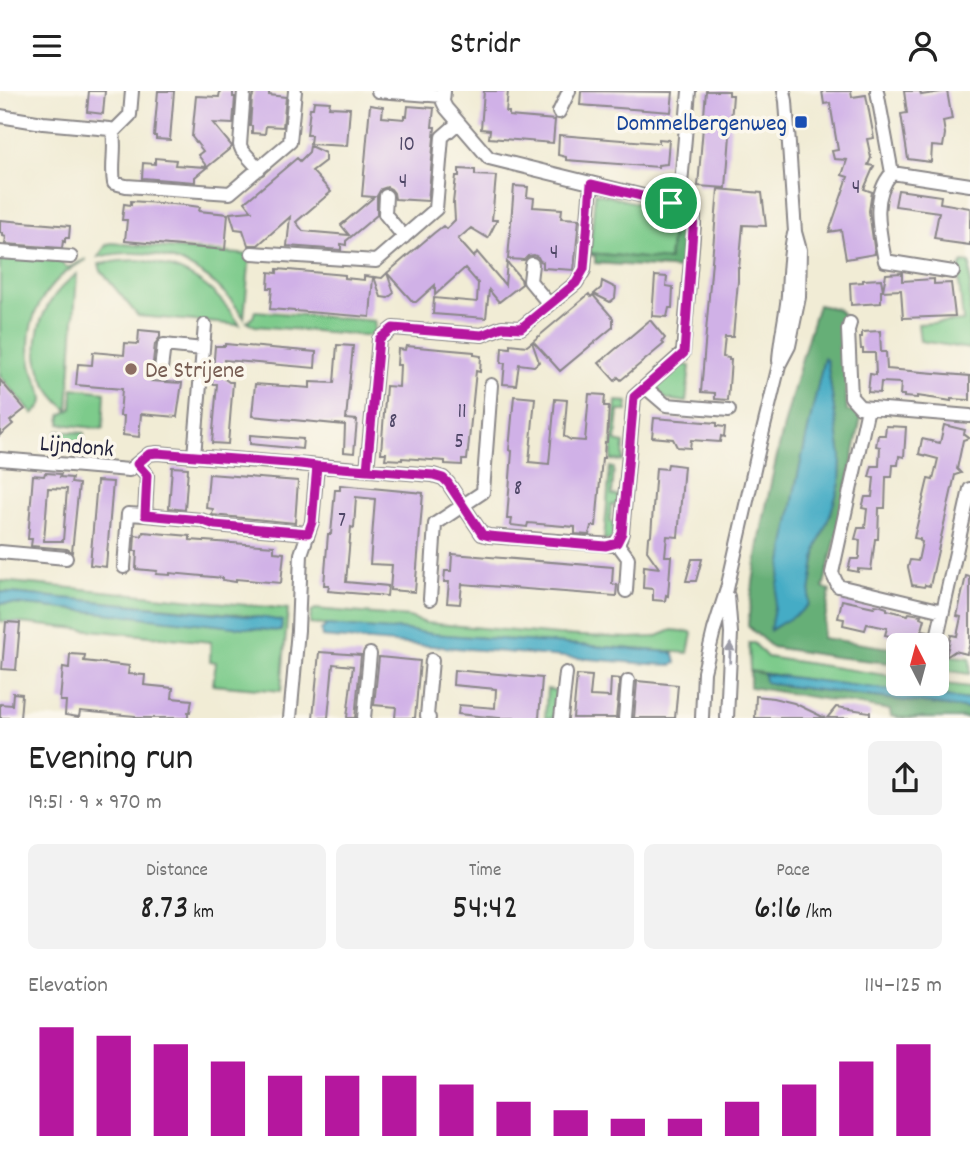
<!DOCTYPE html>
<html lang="en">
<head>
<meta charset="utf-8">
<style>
	:root { --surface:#fff; --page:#f2f2f2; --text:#222; --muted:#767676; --accent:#b5179e }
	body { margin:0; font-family:Dekko,sans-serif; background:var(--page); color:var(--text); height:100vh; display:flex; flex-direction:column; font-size:26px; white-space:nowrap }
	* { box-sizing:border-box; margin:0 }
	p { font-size:23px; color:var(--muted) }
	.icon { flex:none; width:38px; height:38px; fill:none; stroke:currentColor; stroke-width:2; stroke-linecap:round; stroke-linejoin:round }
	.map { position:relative; height:627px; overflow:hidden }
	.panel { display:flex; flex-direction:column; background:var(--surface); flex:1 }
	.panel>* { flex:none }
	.needle { width:46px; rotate:354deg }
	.fabs { position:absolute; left:886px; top:542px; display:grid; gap:14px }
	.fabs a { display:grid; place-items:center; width:63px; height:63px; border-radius:10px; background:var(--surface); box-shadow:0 4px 18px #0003; font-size:35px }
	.pin { position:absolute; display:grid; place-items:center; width:60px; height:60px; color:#fff; margin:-30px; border:4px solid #fff; border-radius:50%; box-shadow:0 2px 7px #0007 }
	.round { display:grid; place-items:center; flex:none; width:74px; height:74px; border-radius:10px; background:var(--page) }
	.head { display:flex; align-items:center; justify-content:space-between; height:119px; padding:0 28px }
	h1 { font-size:38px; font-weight:600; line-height:52px }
	.stats { display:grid; grid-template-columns:repeat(3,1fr); gap:10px; height:119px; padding:7px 28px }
	.stats div { display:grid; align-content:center; border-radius:10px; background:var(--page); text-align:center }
	.stats b { font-size:35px; font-weight:600 }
	.stats small { font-size:19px; font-weight:400 }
	.stats p { font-size:19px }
	.chart { height:196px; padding:14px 28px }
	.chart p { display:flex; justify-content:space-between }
	.chart svg { width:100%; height:126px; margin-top:7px; stroke:var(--accent); stroke-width:6 }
	header { display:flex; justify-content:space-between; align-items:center; height:91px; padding:0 28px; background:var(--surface); font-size:32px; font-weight:600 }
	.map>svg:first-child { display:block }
	.green { fill:#7dcb8b; stroke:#507663; stroke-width:2 }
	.forest { fill:#66af77; stroke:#446859; stroke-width:2; fill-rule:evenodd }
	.water { fill:#45acc5; stroke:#346780; stroke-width:2 }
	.building { fill:#d0b1e7; fill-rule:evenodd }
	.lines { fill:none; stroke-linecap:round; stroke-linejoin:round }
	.minor-casing { stroke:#8a8788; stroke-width:16 }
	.minor { stroke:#fff; stroke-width:12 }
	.oneway { fill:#9c9ca7 }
	.route-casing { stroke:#fff; stroke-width:14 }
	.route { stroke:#b5179e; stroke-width:9 }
	.transit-dot { fill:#1a4fb4; stroke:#fbf7ec; stroke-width:2.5 }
	.education-dot { fill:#8d6e63; stroke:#fbf7ec; stroke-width:2.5 }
	.labels { text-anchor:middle; stroke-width:7; stroke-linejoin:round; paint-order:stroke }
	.number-label { font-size:21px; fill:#4e4666 }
	.transit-label { font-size:24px; fill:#164399; stroke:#fbf7ec; text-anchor:end }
	.education-label { font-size:24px; fill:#785e54; stroke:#fbf7ec; text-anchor:start }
	.street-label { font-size:24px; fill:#22223b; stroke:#fbf7ec }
</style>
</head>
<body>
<header><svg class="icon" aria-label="menu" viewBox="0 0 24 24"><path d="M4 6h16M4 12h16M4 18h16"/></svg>Stridr<svg class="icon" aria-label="person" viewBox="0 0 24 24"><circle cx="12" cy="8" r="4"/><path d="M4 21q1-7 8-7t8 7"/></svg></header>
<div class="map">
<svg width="970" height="627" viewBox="0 0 970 627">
	<rect width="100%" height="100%" fill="#fbf7ec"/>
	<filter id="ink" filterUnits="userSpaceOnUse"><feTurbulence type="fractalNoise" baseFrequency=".0143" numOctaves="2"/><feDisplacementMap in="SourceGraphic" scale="14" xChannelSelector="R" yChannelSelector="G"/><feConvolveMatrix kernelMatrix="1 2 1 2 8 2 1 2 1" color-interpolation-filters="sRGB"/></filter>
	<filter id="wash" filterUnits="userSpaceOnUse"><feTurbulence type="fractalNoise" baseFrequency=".00686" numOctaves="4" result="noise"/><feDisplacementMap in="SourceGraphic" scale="28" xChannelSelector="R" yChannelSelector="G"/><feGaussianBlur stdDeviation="1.57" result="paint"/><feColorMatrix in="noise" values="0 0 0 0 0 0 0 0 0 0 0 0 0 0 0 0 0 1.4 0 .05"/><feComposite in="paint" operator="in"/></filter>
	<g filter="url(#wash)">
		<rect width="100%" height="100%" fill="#f1ecd5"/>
		<path class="green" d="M 595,102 L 674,121 L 669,170 L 590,162 Z
			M 111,152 L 250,164 L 244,227 C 211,175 158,152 98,166 L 106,154 Z
			M 3,166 L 61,170 L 65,176 L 70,176 L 86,168 L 86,169 C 46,188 22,229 31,273 C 33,284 44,301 43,310 C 42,316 37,320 33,323 L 0,285 L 0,169 L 3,169 Z
			M 138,169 C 185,175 214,194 240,234 L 138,225 L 101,180 L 99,173 L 119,170 Z
			M 963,171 L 970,172 L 970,258 L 920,250 L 918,233 L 963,230 L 958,181 Z
			M 77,183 L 68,319 C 20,281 30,216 77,183 Z
			M 255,220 L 375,230 L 374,245 L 255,235 L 247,231 L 253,226 Z
			M 678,273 L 690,275 L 686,311 L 666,308 L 654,296 Z
			M 73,297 L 105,301 L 103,338 L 60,333 L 61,324 L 72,318 Z
			M 616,310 L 628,311 L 627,320 L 619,320 L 616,350 L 624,352 L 623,370 L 611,369 Z
			M 57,340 L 84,342 L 83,356 L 56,354 Z
			M 610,376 L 614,377 L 612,404 L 620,405 L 620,414 L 611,414 L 610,431 L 618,432 L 616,444 L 609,449 L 604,449 Z
			M 0,490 L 288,518 L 281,600 L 213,594 L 216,571 L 210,570 L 211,551 L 0,530 L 0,512 C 94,519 187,532 281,540 L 282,530 L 245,524 L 0,501 Z
			M 315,518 L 409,526 L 426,532 L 558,544 L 630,547 L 655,546 L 672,539 L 691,541 L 692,543 L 688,562 L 433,543 L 398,538 L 390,539 L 310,533 L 311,522 Z
			M 749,552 L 754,552 L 767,566 L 898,586 L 898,593 L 936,593 L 936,592 L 970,596 L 970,609 L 866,597 L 750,580 Z
			M 936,563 L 970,567 L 970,583 L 936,578 Z
			M 547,598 L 559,600 L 557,627 L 545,627 Z"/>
		<path class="forest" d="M 674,121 L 682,124 L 686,132 L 682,178 L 595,172 L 595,165 L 590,164 L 590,162 L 669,169 Z
			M 818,214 L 838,218 L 848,230 L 843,236 L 847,320 L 859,322 L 861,326 L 841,427 L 823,497 L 830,499 L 822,547 L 898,558 L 898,573 L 835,566 L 772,556 L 752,539 L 748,534 C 754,470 767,406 782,343 C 793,300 804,256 818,214 ZM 824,267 L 827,270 L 841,365 L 840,392 L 831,421 L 817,456 L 808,514 L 771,539 L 795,398 Z
			M 750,580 L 765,583 L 765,591 L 779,594 L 970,618 L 970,627 L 905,627 L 891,625 L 890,619 L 750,596 Z"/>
		<path class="water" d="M 824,267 L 827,270 L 841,365 L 840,392 L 831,421 L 817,456 L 808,514 L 799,522 L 770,539 L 795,398 Z
			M 0,501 L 266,527 L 282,530 L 281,540 C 187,533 94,519 0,512 Z
			M 327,534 L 390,539 L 398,538 L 433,543 L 670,561 L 674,563 L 676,572 L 672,574 L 649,573 L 322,546 L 321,539 Z
			M 764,583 L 970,609 L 970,618 L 779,594 L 765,591 Z"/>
		<g id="blocks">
			<path class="building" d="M 89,0 L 105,0 L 103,23 L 87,21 Z
				M 158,0 L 174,0 L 170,49 L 156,48 L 156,45 L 154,45 Z
				M 220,0 L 233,0 L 233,6 L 235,6 L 233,33 L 213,32 L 231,54 L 232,56 L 195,86 L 195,91 L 142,87 L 143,72 L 155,73 L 155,67 L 176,69 L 175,74 L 207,76 L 198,64 L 203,60 L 192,46 L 196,5 L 219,6 Z
				M 255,0 L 269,0 L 269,4 L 286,6 L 283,36 L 266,35 L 265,43 L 252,42 L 252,35 L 250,35 L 252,7 Z
				M 484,0 L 508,0 L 506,21 L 509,21 L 509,25 L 555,29 L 553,52 L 489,47 L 490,39 L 481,38 Z
				M 581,0 L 673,1 L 671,21 L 580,14 Z
				M 706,0 L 729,0 L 729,4 L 733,4 L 726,97 L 698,95 Z
				M 822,0 L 851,0 L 852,6 L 866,4 L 874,47 L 867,48 L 871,67 L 868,74 L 874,75 L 864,98 L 872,101 L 869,120 L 875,163 L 846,168 L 841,139 L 829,141 L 848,86 L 842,84 L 847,69 L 834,68 L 832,60 L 838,59 L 830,12 L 824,13 Z
				M 904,0 L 920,0 L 921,4 L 947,0 L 952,28 L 943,30 L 945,43 L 943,56 L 932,55 L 931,71 L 908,68 L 901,23 L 907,22 Z
				M 314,10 L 330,11 L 329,16 L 350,17 L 347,55 L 310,53 L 311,44 L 307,44 L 310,17 L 313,17 Z
				M 370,14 L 383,16 L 382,26 L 404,28 L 404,25 L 407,25 L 408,15 L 434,17 L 432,36 L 435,36 L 428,110 L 395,108 L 394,102 L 391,98 L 387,96 L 381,98 L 377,105 L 377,124 L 346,150 L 346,154 L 341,153 L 341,159 L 287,155 L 290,126 L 258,154 L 248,154 L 243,139 L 235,138 L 230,122 L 252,120 L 245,111 L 297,67 L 300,70 L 309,61 L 310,55 L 325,62 L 325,70 L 312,80 L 331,101 L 296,131 L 303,140 L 349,144 L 341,134 L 374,106 L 362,105 Z
				M 559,44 L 659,52 L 659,48 L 669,49 L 667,73 L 658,74 L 658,76 L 566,69 L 566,66 L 558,64 Z
				M 459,78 L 475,79 L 475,84 L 496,85 L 492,129 L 497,129 L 488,147 L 471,137 L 458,148 L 474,166 L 477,161 L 505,194 L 507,171 L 521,188 L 522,193 L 499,211 L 489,199 L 486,227 L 433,223 L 434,207 L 477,211 L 478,192 L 465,177 L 435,204 L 435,194 L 416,211 L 413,211 L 387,182 L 434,142 L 443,135 L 446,138 L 455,129 L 454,112 L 453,112 L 456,85 L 459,85 Z
				M 514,95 L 528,96 L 527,106 L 534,107 L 533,116 L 562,118 L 561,127 L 579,128 L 574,179 L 543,177 L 543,171 L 540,170 L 538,166 L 534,164 L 528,165 L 524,169 L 508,168 Z
				M 718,98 L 762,102 L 766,135 L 743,134 L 739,177 L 738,177 L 738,190 L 733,246 L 725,246 L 724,255 L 723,266 L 729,267 L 729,269 L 731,269 L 728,309 L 715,308 L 715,302 L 701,301 Z
				M 898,99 L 941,105 L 940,112 L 970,117 L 970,154 L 940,150 L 941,148 L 934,147 L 939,121 L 895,115 Z
				M 131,110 L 185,114 L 200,116 L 199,120 L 228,123 L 225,159 L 125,150 L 127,129 L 122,129 L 124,113 L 131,114 Z
				M 0,129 L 70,135 L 69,147 L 65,147 L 65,151 L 63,150 L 62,157 L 5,153 L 6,146 L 3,145 L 3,142 L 0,142 Z
				M 277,178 L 345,184 L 345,187 L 364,189 L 364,185 L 373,186 L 370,226 L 270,218 L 272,197 L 268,197 L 269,181 L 277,182 Z
				M 387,182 L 394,202 L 388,207 L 381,206 L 374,186 L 382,187 Z
				M 902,182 L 902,190 L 934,188 L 934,193 L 951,192 L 955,225 L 903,227 L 901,199 L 881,200 L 881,212 L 851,214 L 850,192 L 863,191 L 863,189 L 881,188 L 883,199 L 886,183 Z
				M 655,185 L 667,186 L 666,195 L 673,196 L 672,217 L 669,217 L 667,226 L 652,225 Z
				M 602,190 L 616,197 L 615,207 L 610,211 L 594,203 L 601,197 Z
				M 589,203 L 591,206 L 593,204 L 613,227 L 613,236 L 560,280 L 533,250 Z
				M 650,229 L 665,247 L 662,251 L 664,253 L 621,289 L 618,286 L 615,290 L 599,272 Z
				M 139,239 L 160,241 L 160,246 L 155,253 L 151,290 L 182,292 L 177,326 L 141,323 L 139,346 L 123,344 L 124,325 L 120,325 L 122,298 L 76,294 L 78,273 L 92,274 L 93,261 L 124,264 L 125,252 L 138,253 Z
				M 880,240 L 881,261 L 886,261 L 887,278 L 970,285 L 970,309 L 951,308 L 951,310 L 945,309 L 917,305 L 917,307 L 904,306 L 904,304 L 900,304 L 901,292 L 881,291 L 880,302 L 868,301 L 870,283 L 876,284 L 875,262 L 863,262 L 863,258 L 861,258 L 860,246 L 862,246 L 862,241 Z
				M 532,251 L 539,271 L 534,275 L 519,273 L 516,294 L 503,293 L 505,272 L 501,272 L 502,256 L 510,257 L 510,253 L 527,255 Z
				M 225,253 L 316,261 L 315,277 L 224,269 L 222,286 L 229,291 L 233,291 L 228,353 L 212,352 L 217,293 L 212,293 L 215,255 L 225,255 Z
				M 337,254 L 353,255 L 346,328 L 357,329 L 354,362 L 344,361 L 345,334 L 252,325 L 255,293 L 310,297 L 310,291 L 334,292 Z
				M 406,255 L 474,261 L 474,264 L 481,265 L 480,281 L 476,280 L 467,369 L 462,369 L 462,374 L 445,373 L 445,370 L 402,367 L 402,369 L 385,368 L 386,362 L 381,362 L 386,295 L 399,296 L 400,274 L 397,274 L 398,258 L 405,259 Z
				M 0,289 L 25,318 L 10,330 L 13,333 L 0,344 Z
				M 589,303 L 605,304 L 604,315 L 609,315 L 607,351 L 605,351 L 604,367 L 602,367 L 596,435 L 591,435 L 589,444 L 575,443 L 575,436 L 528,432 L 527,436 L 511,434 L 512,428 L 507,428 L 512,360 L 509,359 L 514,305 L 535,307 L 529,371 L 549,373 L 555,308 L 567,309 L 564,345 L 571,349 L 585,350 Z
				M 654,327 L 717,332 L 717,335 L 725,336 L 724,346 L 721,345 L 720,351 L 691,349 L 690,357 L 677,356 L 673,348 L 652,346 Z
				M 944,334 L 965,339 L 964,343 L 969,347 L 963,349 L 957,378 L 961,382 L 955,384 L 930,495 L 925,494 L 924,496 L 912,494 L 908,476 L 910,469 L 918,470 L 922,451 L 920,450 L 920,448 L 914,447 L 928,388 L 933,389 L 938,368 L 919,363 L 922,348 L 940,352 Z
				M 886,335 L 906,336 L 904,366 L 899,365 L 898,374 L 893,374 L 892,386 L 886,386 L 885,417 L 879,417 L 878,448 L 875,448 L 871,479 L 858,478 L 858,481 L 848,479 L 851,468 L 858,468 L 859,466 L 860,449 L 855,448 L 858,437 L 865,437 L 867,418 L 862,417 L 865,406 L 872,406 L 874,387 L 869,386 L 872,375 L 879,375 L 880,356 L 876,355 L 878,344 L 885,344 Z
				M 250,344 L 303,348 L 302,358 L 250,353 Z
				M 668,373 L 684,375 L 678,446 L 667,445 L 665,465 L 671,465 L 668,505 L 666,504 L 665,510 L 653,509 L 653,498 L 643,497 L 644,475 L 659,477 L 647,460 L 648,447 L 651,444 L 656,377 L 667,378 Z
				M 172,376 L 188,377 L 185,419 L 169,417 Z
				M 45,382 L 61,383 L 60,386 L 72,387 L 71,392 L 79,393 L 72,461 L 67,458 L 31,455 L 32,448 L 28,448 L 33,384 L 44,385 ZM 48,397 L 67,398 L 63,450 L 44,450 Z
				M 209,383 L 298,390 L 295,432 L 212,424 L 213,418 L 206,417 Z
				M 97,390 L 113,391 L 106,476 L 90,474 Z
				M 340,394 L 423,402 L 415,501 L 390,499 L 392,474 L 370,473 L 375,408 L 356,406 L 354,437 L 351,436 L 346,491 L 388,495 L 387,505 L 328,500 L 329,494 L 324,494 L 328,443 L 331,443 L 335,399 L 340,399 Z
				M 143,441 L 190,445 L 190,449 L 274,455 L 274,461 L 284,462 L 281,492 L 236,488 L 236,491 L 223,489 L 223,487 L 170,482 L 170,484 L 156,483 L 157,480 L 136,478 L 137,460 L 134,460 L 135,444 L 142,445 Z
				M 452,463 L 613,476 L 612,493 L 617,494 L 616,505 L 462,493 L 460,513 L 447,512 L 449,491 L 444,491 L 445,480 L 451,480 Z
				M 692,468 L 702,468 L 696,490 L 686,490 Z
				M 966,485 L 970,486 L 970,552 L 967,563 L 955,560 L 946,566 L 951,544 L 957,545 L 961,526 L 957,525 Z
				M 842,509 L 874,516 L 875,514 L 881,515 L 887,517 L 887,519 L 908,524 L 909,522 L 921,524 L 920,526 L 925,528 L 922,539 L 929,540 L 926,553 L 885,544 L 887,537 L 867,533 L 865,539 L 843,534 L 844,528 L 838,527 Z
				M 6,531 L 20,532 L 16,579 L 2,578 Z
				M 319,561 L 361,564 L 355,627 L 347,627 L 353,575 L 333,573 L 328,627 L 313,627 Z
				M 70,563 L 85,564 L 84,570 L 129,575 L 128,583 L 145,584 L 144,594 L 173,597 L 172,607 L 192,609 L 190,621 L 188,621 L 188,627 L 135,627 L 135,625 L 80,620 L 79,626 L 65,624 L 66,610 L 60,610 L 63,576 L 69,577 Z
				M 379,566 L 420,570 L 415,627 L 395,627 L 396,616 L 374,614 Z
				M 454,579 L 542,587 L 539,627 L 499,627 L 458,623 L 459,614 L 495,617 L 496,598 L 453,594 Z
				M 577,584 L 592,585 L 590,605 L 610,606 L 611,587 L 620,588 L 616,627 L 573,627 Z
				M 637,590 L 678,594 L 675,627 L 634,627 Z
				M 13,602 L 22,603 L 20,627 L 0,627 L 0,613 L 12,614 Z
				M 756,605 L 773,607 L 794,612 L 825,627 L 755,627 Z
				M 836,616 L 870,621 L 870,627 L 827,627 Z"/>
		</g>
	</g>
	<g filter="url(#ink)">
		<use href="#blocks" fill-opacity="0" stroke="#8a8788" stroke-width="2"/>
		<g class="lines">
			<g class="minor-casing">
				<path id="minor" d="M 132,0 L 130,24 L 113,41 C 116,58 111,75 114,92 L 126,95 L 230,102 L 290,51 L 295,0
					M 244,0 L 240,54 L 242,59 L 259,78
					M 378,0 L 443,5
					M 444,0 L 443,11 L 446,17 L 489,67 L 684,115 L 692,119 L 694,125 L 694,134 L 683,262 L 645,296 L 666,314 L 729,319
					M 877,0 L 892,82 L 970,94
					M 559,21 L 569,0
					M 0,25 L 43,32 L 110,38 L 113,41
					M 892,82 C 870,106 880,142 885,170 L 953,181
					M 386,105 L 385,123 L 404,146
					M 671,112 L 681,93 L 689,0
					M 0,161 L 71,166
					M 252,162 L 376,170 L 436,118 L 442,46 L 458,32
					M 532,173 L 530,190 L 549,213
					M 850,232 L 848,239 L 851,306 L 860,316 L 970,325
					M 779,270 C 780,248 786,226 788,204 C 789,183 789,163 794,143
					M 161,278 L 164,254 L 203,258
					M 868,317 L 832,482 L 838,495 L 943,520 L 970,398
					M 194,365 L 205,234
					M 0,368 L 129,379 L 149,363 L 157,362 L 433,384 L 443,387 L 448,392 L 482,443 L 489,445 L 612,454 L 620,448 L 622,442 L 634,306 L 645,296
					M 137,373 L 147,384 L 145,424 L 201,429 L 215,434 L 308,442
					M 367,379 L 379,248 L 393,237 L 482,244 L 502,236 L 521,237 L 576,192 L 584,179 L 591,93
					M 617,452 L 628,467 L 626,500
					M 0,461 L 66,467
					M 124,476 L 128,423 L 145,424
					M 430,508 L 435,433 L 483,401 L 491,294
					M 935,555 L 943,520
					M 290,627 L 298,539 L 301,463 L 312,431 L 317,375
					M 364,627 L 370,563
					M 429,627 L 427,625 L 432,569
					M 561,627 L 566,582
					M 625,627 L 628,590
					M 702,627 L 704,581 L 714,539 L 727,498 L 760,352 L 779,274 L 789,255 L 799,206 L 800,159 L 795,141 L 786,10 L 784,0
					M 727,627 L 731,542 L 728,505"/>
			</g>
			<use href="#minor" class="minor"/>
		</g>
		<defs><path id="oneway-solid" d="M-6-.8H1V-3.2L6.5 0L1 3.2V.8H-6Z" transform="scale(1.75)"/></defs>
		<use class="oneway" href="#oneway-solid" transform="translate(730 562) rotate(-88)"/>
	</g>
	<g class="lines" filter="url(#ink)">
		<g class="route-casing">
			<path id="route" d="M 671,112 L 591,93 L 584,178 L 576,192 L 521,237 L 502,236 L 482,244 L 393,237 L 379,248 L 367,379 L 317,375 L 312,431 L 308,442 L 215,434 L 201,429 L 145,424 L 147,384 L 137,373 L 149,363 L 157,362 L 300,373 L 317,375 L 433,384 L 443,387 L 448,392 L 482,443 L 489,445 L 606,455 L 617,452 L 622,442 L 634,306 L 684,262 L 694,125 L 692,119 L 684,115 L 671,112"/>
		</g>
		<use href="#route" class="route"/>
	</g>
	<rect class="transit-dot" x="794" y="24" width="14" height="14" rx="3.5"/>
	<circle class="education-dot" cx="131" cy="278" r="7"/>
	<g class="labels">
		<g class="number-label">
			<text x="407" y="59">10</text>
			<text x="403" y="96">4</text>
			<text x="856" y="102">4</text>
			<text x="554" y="167">4</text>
			<text x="462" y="326">11</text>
			<text x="393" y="336">8</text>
			<text x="459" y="356">5</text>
			<text x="518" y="403">8</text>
			<text x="342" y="435">7</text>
		</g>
		<g class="transit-label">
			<text x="787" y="39">Dommelbergenweg</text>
		</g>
		<g class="education-label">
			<text x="145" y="286">De Strijene</text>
		</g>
		<g class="street-label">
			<text transform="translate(77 354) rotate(5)" y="8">Lijndonk</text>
		</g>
	</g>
</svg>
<div class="fabs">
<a><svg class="needle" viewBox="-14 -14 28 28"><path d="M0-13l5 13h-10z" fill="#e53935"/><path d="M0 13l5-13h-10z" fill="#767676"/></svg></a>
</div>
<div class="pin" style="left:671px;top:112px;background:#1e9e55"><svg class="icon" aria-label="arrive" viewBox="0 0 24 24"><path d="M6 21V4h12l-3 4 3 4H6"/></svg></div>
</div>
<section class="panel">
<div class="head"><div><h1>Evening run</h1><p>19:51 · 9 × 970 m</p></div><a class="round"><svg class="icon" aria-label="share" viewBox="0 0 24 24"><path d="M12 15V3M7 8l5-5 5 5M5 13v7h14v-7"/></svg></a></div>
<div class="stats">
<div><p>Distance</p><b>8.73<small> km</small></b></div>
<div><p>Time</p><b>54:42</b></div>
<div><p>Pace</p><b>6:16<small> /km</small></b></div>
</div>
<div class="chart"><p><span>Elevation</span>114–125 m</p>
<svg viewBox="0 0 160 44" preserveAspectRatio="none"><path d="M5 44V6M15 44V9M25 44V12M35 44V18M45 44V23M55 44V23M65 44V23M75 44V26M85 44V32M95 44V35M105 44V38M115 44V38M125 44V32M135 44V26M145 44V18M155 44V12"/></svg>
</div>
</section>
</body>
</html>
